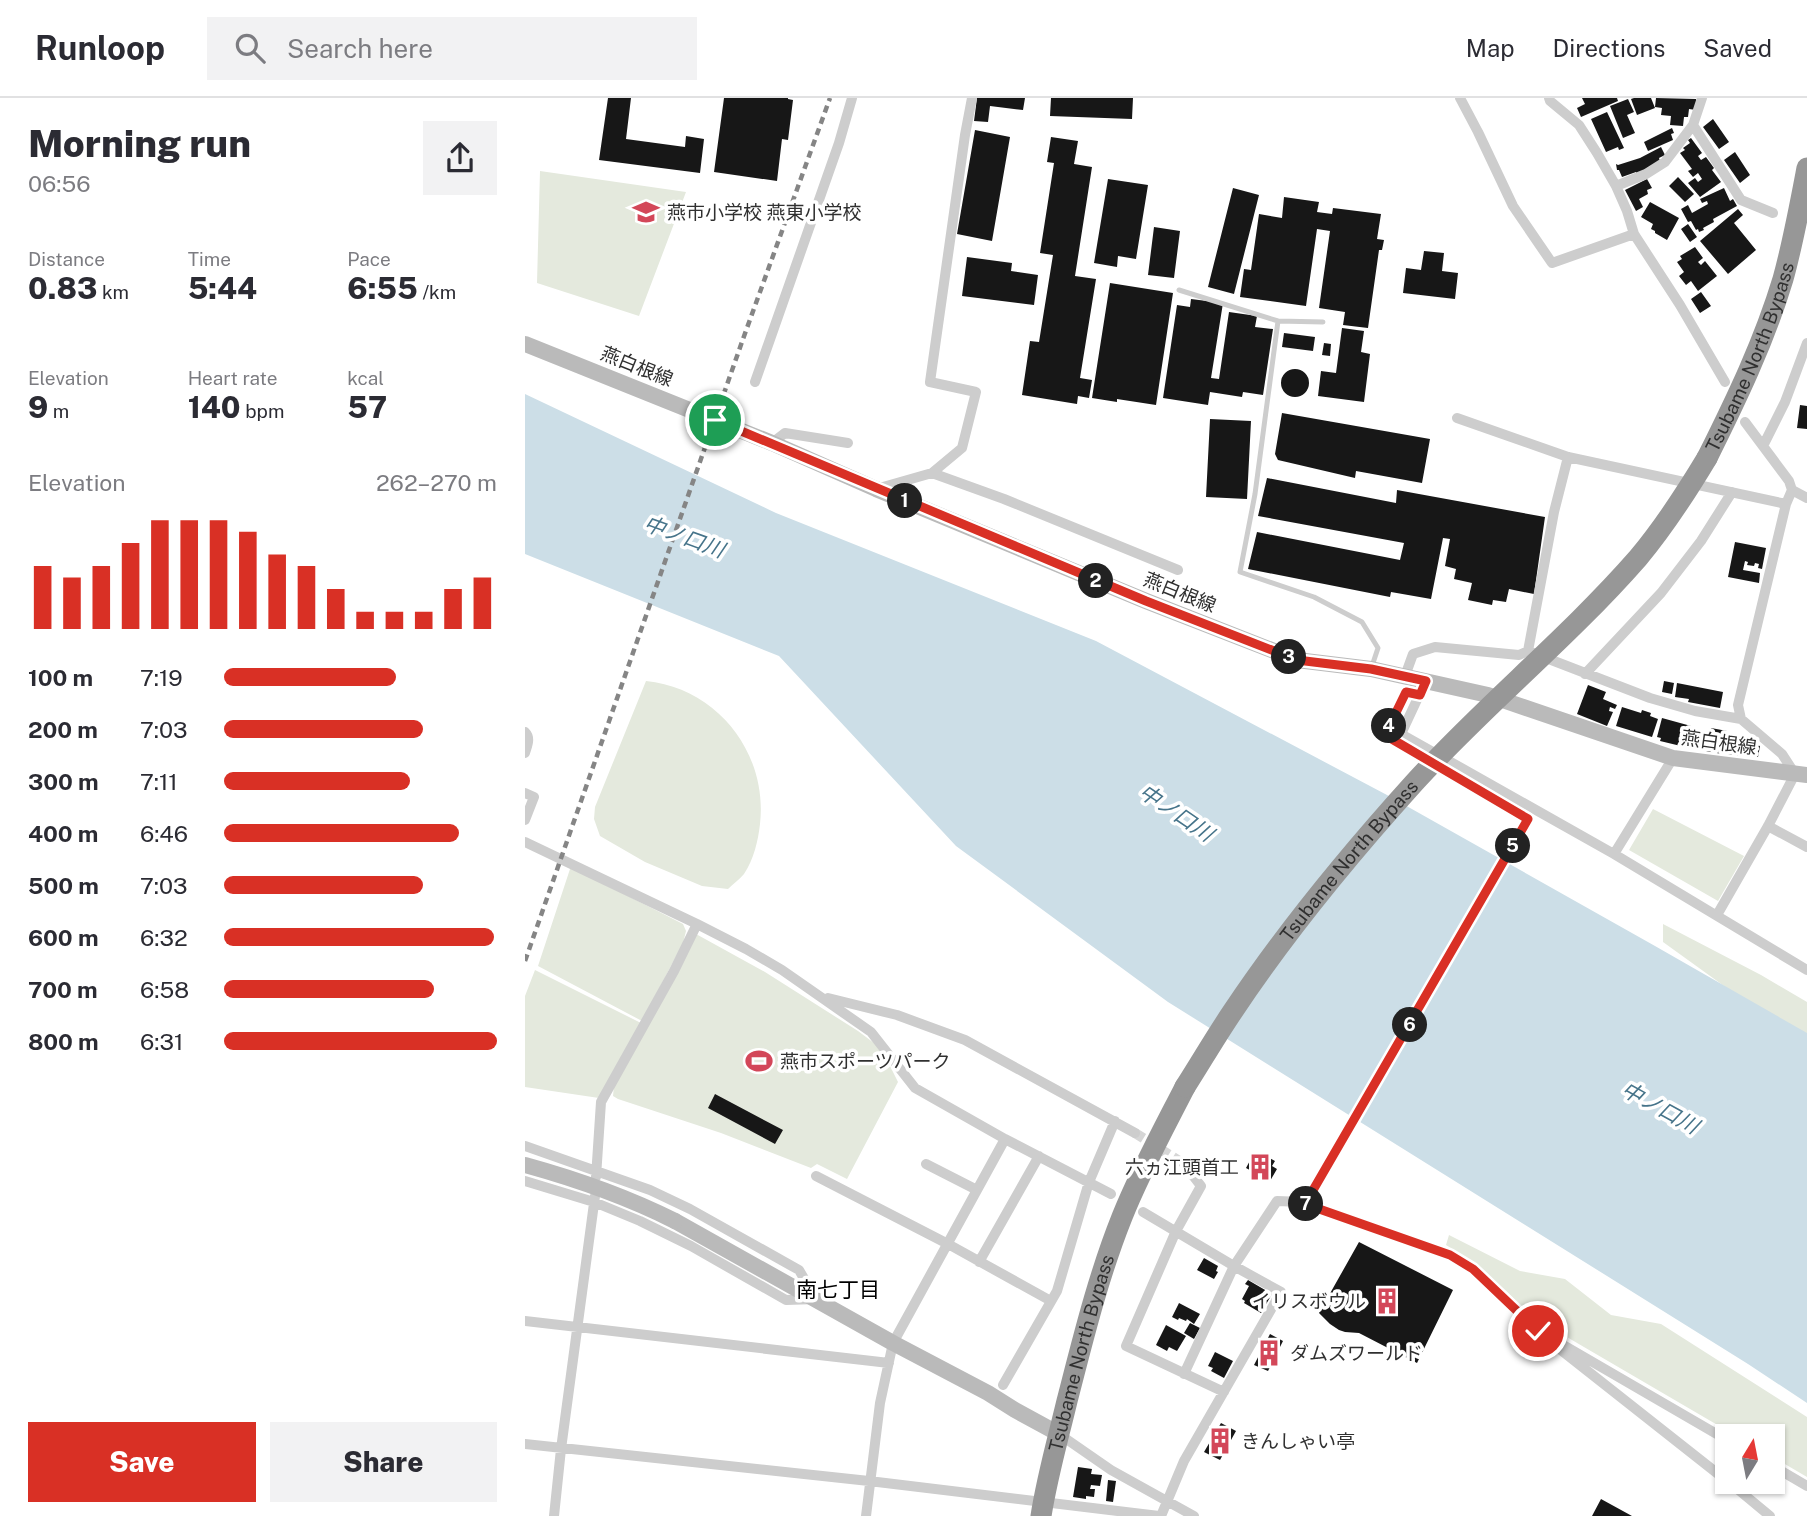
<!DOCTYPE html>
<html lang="en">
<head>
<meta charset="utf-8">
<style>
	:root { --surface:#fff; --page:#f2f2f3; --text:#2b2b33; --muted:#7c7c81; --line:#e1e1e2; --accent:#d93025 }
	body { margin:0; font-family:"Public Sans","Noto Sans JP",sans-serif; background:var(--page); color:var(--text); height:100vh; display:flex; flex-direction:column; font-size:26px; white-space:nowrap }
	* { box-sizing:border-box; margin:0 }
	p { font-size:23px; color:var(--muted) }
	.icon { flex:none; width:38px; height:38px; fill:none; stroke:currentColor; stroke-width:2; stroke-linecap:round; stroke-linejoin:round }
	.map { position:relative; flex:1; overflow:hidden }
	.sheet { display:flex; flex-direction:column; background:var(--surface); width:525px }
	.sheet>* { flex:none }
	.needle { width:46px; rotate:10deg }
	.controls { position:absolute; left:1190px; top:1326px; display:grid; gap:14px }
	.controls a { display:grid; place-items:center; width:70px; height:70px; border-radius:0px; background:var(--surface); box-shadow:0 2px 5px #0004; font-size:35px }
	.pin { position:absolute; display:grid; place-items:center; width:60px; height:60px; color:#fff; margin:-30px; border:4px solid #fff; border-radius:50%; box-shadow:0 2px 7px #0007 }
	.km { position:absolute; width:35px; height:35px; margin:-18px; border-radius:50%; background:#222; color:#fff; font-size:19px; line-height:35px; text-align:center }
	.round { display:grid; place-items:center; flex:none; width:74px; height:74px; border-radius:0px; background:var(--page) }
	.head { display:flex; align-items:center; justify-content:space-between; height:119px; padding:0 28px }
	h1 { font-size:38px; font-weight:800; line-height:52px }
	.metrics { display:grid; grid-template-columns:repeat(3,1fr); gap:10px; height:119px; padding:7px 28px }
	.metrics div { display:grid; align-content:center }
	.metrics b { font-size:30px; font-weight:800 }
	.metrics small { font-size:19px; font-weight:400 }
	.metrics p { font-size:19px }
	.chart { height:196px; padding:14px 28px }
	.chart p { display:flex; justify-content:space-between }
	.chart svg { width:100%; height:126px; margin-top:7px; stroke:var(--accent); stroke-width:6 }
	.cta { display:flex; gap:14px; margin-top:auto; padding:14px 28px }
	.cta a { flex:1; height:80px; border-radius:0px; background:var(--accent); color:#fff; font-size:28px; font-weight:800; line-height:80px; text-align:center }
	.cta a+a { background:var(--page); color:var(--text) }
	ul { padding:0 28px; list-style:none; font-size:23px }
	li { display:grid; grid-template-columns:112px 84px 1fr; align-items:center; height:52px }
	li i { height:18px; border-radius:9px; background:var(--accent) }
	header { display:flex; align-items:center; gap:42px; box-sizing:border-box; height:98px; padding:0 35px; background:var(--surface); border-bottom:2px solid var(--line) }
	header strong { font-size:33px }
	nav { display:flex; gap:38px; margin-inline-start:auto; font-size:24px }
	.search { width:490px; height:63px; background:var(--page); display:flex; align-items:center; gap:18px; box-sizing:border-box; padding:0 24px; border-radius:0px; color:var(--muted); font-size:26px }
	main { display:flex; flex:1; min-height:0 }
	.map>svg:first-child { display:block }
	.green { fill:#e4e9dd }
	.water { fill:#ccdee7 }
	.building { fill:#171717 }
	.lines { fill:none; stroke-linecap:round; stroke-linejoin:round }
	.street-tunnel { stroke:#d6d6d6; stroke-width:10; stroke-dasharray:10 5; stroke-linecap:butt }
	.lane { stroke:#cdcdcd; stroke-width:5 }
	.street { stroke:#cdcdcd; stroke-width:10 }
	.secondary { stroke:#bababa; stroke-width:16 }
	.highway { stroke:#979797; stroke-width:21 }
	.rail { stroke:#858585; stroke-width:4.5; stroke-dasharray:7 5; stroke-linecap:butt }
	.secondary-bridge { stroke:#bababa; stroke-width:16 }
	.highway-bridge { stroke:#979797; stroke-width:21 }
	.route-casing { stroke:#fff; stroke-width:14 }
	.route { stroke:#d93025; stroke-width:9 }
	.labels { text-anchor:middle; stroke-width:7; stroke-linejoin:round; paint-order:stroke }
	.poi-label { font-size:19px; fill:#303030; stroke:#fff; text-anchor:start }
	.street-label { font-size:19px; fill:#303030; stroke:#fff }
	.water-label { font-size:21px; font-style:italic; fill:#46748a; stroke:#fff }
	.neighbourhood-label { font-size:21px; fill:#000; stroke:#fff }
</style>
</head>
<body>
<header>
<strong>Runloop</strong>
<div class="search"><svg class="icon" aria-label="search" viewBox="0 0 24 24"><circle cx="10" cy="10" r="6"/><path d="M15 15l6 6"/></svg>Search here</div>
<nav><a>Map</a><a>Directions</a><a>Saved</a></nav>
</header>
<main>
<section class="sheet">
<div class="head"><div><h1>Morning run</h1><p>06:56</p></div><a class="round"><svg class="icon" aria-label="share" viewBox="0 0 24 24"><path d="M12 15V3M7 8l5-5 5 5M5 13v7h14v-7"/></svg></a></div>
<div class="metrics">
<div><p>Distance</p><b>0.83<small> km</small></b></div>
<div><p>Time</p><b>5:44</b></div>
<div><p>Pace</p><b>6:55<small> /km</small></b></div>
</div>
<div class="metrics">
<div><p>Elevation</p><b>9<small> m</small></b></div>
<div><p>Heart rate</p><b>140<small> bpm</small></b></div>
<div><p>kcal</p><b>57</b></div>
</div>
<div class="chart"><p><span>Elevation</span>262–270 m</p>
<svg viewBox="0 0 160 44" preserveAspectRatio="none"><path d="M5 44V22M15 44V26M25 44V22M35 44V14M45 44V6M55 44V6M65 44V6M75 44V10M85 44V18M95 44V22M105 44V30M115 44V38M125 44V38M135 44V38M145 44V30M155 44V26"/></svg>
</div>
<ul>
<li><b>100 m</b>7:19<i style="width:63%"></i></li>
<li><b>200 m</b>7:03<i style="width:73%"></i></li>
<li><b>300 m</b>7:11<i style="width:68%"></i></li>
<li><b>400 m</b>6:46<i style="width:86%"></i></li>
<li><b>500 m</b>7:03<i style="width:73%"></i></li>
<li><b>600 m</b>6:32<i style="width:99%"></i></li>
<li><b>700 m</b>6:58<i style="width:77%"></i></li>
<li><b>800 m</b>6:31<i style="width:100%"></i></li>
</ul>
<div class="cta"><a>Save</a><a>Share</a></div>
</section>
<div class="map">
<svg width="1282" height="1418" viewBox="0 0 1282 1418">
	<rect width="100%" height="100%" fill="#fff"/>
	<path class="green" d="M 15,73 L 161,94 L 114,218 L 12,185 Z
		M 121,583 C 192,590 243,655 235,726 C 233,743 229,761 219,776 C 215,781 208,786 203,791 L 177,788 L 120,764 L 75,738 L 69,721 L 70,709 Z
		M 1128,711 L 1219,758 L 1193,803 L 1104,752 Z
		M 48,770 L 158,826 L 161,833 L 158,845 L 117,923 L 13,868 L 45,771 Z
		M 1138,826 L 1236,877 L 1282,904 L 1282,943 L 1242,919 L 1138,844 Z
		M 171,836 L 240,874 L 333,933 L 349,945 L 360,958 L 373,984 L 322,1081 L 292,1066 L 286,1070 L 196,1035 L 93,1001 L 88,998 L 89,988 Z
		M 10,872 L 116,925 L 74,1000 L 0,989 L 0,898 Z
		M 924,1137 L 995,1173 L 1040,1181 L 1086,1217 L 1136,1226 L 1282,1319 L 1282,1379 L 1248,1359 L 1248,1339 L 1213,1339 L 1035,1235 L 1016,1226 L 952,1166 L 921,1147 Z"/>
	<path class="water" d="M 0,296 L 251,415 L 571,543 L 862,697 L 1130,848 L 1282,935 L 1282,1305 L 1223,1266 L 643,904 L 431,748 L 254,558 L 0,456 Z"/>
	<path class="building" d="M 83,0 L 106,0 L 101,41 L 160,49 L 161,38 L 179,41 L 175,75 L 74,62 Z
		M 199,0 L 263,0 L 263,1 L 268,2 L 263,42 L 257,41 L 252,83 L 189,74 Z
		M 452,0 L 500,0 L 498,12 L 465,8 L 463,24 L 449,23 Z
		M 526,0 L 608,0 L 607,21 L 525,18 Z
		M 1057,0 L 1092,0 L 1093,3 L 1056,19 L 1052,10 L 1060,6 Z
		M 1109,0 L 1126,0 L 1130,10 L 1112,17 L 1106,1 Z
		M 1131,0 L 1171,1 L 1171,12 L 1164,11 L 1163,19 L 1159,19 L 1158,28 L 1145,27 L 1146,18 L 1136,17 L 1137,10 L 1130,9 Z
		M 1103,1 L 1109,14 L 1102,17 L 1110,35 L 1098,40 L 1085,8 Z
		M 1082,14 L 1099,50 L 1094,52 L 1093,49 L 1081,54 L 1066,21 Z
		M 1188,21 L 1204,44 L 1194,51 L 1178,29 Z
		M 1147,30 L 1149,35 L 1146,36 L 1148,42 L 1123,53 L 1119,44 Z
		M 450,32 L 485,39 L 467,143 L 432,136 Z
		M 526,39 L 553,43 L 549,66 L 567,69 L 550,178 L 571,181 L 555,280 L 567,282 L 564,300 L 553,298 L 552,306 L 497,297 L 505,243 L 514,244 L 528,157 L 515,155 L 529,65 L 522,64 Z
		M 1166,40 L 1177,55 L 1173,58 L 1176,62 L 1181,59 L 1189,70 L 1187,72 L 1196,84 L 1175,99 L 1163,85 L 1170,80 L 1173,84 L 1177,81 L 1173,75 L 1168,79 L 1163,73 L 1167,71 L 1155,55 L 1160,52 L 1158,50 L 1165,45 L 1163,42 Z
		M 1136,49 L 1140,57 L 1134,60 L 1135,63 L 1112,76 L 1111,74 L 1097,79 L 1094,72 L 1092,72 L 1091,66 L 1093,67 L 1115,60 Z
		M 1210,54 L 1225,77 L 1215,85 L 1199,62 Z
		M 1153,79 L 1169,96 L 1160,104 L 1144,88 Z
		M 583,81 L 623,87 L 611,161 L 593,158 L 592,169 L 569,165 Z
		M 1122,81 L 1127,90 L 1122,92 L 1123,96 L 1114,101 L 1118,109 L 1111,113 L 1100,92 Z
		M 708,90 L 734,97 L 709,196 L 683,189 Z
		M 1199,90 L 1205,103 L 1208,101 L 1212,108 L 1188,121 L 1189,124 L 1178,130 L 1179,132 L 1174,134 L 1173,131 L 1171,132 L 1166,123 L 1163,124 L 1156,111 L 1163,107 L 1167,115 L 1183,106 L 1182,103 L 1177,105 L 1175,101 Z
		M 759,99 L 794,104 L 792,114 L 807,116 L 808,110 L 856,116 L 852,141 L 859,142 L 857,152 L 854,152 L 843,230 L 818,227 L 820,214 L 794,210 L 805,133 L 792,131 L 781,208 L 715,199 L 719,171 L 726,172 L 734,116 L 757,120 Z
		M 1125,104 L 1154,120 L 1142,142 L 1130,135 L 1130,133 L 1126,131 L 1128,126 L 1116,119 Z
		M 1213,111 L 1218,117 L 1209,125 L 1231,152 L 1203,176 L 1175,143 Z
		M 1163,126 L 1172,139 L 1165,144 L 1156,131 Z
		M 629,129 L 655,133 L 649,180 L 623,177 Z
		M 1170,149 L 1178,160 L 1173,164 L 1176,167 L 1180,163 L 1192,178 L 1173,193 L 1166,183 L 1161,187 L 1154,178 L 1159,174 L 1152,164 L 1157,161 L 1155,158 Z
		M 899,153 L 919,155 L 917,173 L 933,175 L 930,201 L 878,195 L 881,170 L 896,172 Z
		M 442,159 L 487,165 L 486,173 L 513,177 L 509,207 L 437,198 Z
		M 585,185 L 648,195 L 631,307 L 592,301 L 592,304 L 567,300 Z
		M 1176,194 L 1186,208 L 1175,215 L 1166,201 Z
		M 666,201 L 698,205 L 686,280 L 694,281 L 704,214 L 732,218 L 730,229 L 748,231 L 738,297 L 718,294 L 717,299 L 685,294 L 683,307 L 638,300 L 652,207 L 665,209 Z
		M 817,230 L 839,233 L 836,254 L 845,256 L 839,304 L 793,298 L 796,273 L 811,275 Z
		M 759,235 L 790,239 L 788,253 L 757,249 Z
		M 799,245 L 806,246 L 805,258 L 797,257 Z
		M756 285a14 14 0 1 1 28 0a14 14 0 1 1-28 0Z
		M 1275,307 L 1282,308 L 1282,331 L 1272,330 Z
		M 757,315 L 905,341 L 897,385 L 831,373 L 830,380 L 753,362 L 750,356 Z
		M 685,321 L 726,323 L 722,401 L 681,399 Z
		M 742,380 L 871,405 L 872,392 L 1020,419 L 1009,496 L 984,491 L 981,504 L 968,502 L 967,507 L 943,502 L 947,485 L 929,481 L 931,471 L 920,468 L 925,441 L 918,440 L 906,501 L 866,494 L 865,499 L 723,471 L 732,434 L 875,462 L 879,445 L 733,418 Z
		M 1210,444 L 1241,450 L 1237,471 L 1233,470 L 1234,466 L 1230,465 L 1229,468 L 1222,467 L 1223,464 L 1220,463 L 1218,472 L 1235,475 L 1234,485 L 1203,479 Z
		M 1139,583 L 1149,585 L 1147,596 L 1137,594 Z
		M 1152,585 L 1198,594 L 1195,610 L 1163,604 L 1164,601 L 1150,599 Z
		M 1063,587 L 1081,594 L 1078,601 L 1092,607 L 1090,611 L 1085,609 L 1084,613 L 1088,614 L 1082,628 L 1052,616 Z
		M 1097,609 L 1116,615 L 1117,612 L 1126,615 L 1125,618 L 1133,621 L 1127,639 L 1091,628 Z
		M 1137,620 L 1166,628 L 1160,649 L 1135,643 L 1136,640 L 1132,639 Z
		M 1186,630 L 1202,633 L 1197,656 L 1181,653 L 1182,650 L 1179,649 L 1178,653 L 1165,650 L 1166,634 L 1184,638 Z
		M 1207,636 L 1221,639 L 1220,644 L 1235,648 L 1233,659 L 1220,656 L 1219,659 L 1203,656 L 1204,654 L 1200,653 L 1202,641 L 1206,642 Z
		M 190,996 L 258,1032 L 250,1046 L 183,1010 Z
		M 736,1055 L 750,1063 L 747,1068 L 752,1071 L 745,1083 L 721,1070 L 728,1057 L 733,1059 Z
		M 834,1144 L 928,1192 L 892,1265 L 834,1235 L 820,1234 L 814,1232 L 805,1226 L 794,1215 Z
		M 679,1160 L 693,1168 L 691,1173 L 693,1174 L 689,1181 L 672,1172 Z
		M 723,1182 L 747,1196 L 736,1215 L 719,1205 L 720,1203 L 717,1201 L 724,1188 L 720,1186 Z
		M 654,1205 L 675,1216 L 669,1226 L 662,1221 L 661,1223 L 654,1220 L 653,1222 L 647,1219 Z
		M 665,1225 L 675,1230 L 669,1241 L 659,1235 Z
		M 641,1227 L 661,1238 L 652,1253 L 644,1249 L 642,1253 L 631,1247 Z
		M 745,1236 L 758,1243 L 743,1273 L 729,1267 Z
		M 690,1254 L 708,1263 L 699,1280 L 686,1273 L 688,1270 L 683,1268 Z
		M 696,1325 L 711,1333 L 695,1362 L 679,1354 Z
		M 553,1369 L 567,1371 L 566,1376 L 577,1377 L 575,1388 L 566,1387 L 565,1391 L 570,1391 L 569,1399 L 561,1398 L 561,1401 L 548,1399 Z
		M 583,1382 L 591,1383 L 588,1404 L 581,1403 Z
		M 1076,1401 L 1107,1418 L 1067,1418 Z"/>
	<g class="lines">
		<path class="street-tunnel" d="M 610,1035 L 659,1066"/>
		<path class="lane" d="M 654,192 L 753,223 L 798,224
			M 753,223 L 730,396 L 715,474 L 789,499 L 837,524 L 853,550 L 847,568"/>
		<path class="street" d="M 935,0 L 953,34 L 988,108 L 1027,165 L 1109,136
			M 1024,0 L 1025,3 L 1054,27 L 1072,55 L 1091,88 L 1102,113 L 1109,136 L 1155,207 L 1200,284
			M 1168,27 L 1216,102 L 1248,115
			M 1091,88 L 1121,76 L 1140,64 L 1168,27 L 1177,0
			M 230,284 L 314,45 L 327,0
			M 932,320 L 1043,359 L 1261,406
			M 1220,324 L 1264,383 L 1267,392 L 1282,400
			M 247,345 L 260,335 L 323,345
			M 1238,348 L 1260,304 L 1282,245
			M 407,375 L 479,401 L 653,472
			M 351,391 L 407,375 L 437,350 L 451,294 L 405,284 L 440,37 L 447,0
			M 1003,553 L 1029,414 L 1043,359
			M 1060,576 L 1136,495 L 1176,443 L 1207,394
			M 880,578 L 888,556 L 910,549 L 994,557 L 1003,553 L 1125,600 L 1170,613 L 1216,621 L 1257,656 L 1270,676 L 1243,728 L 1192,817
			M 897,591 L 876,636 L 1089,756 L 1282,872
			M 1216,621 L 1213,607 L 1261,406 L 1267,392
			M 0,634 C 6,640 2,648 0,655
			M 0,695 L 9,699 L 0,722
			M 1243,728 L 1282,749
			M 0,744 L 172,826 L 221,851 L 257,872 L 346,934 L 390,990 L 480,1041 L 586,1096
			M 1089,756 L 1148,660
			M 303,900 L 372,917 L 440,942 L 610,1035
			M 0,1048 L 125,1092 L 165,1111 L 274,1172 L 291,1201 L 261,1202 L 166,1148 L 115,1123 L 69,1104 L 0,1083
			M 401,1066 L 452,1092
			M 659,1066 L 676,1088 L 651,1133 L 601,1248 L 699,1294
			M 291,1078 L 423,1146 L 526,1203
			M 71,1079 L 76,1004 L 149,873 L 172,826
			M 780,1106 L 1003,721 L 860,637 L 881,594 L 895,597
			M 618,1114 L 709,1168 L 756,1194 L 659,1363 L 636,1418
			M 454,1164 L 514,1058
			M 0,1223 L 364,1265
			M 1040,1248 L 1202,1342
			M 659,1276 L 709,1168 L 752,1103 L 777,1104 L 925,1157 L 949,1171 L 1022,1241 L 1202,1383
			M 478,1287 L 532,1193 L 564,1084 L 590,1023
			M 534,1336 L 586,1372 L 669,1418
			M 0,1346 L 344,1383 L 634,1418
			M 1248,1368 L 1282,1388
			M 1204,1384 L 1245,1418
			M 29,1418 L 36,1351 L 70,1098
			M 341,1418 L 355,1305 L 368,1245 L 480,1041"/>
		<path class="secondary" d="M 0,246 L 247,345 L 351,391 L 621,503 L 772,562 L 846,571 L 963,597 L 1148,660 L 1282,677
			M 150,1123 L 368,1245 L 463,1295 L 490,1312 L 534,1336"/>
		<g class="highway">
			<path id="s1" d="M 1182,360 C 1211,302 1239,244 1258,181 C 1268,145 1275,107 1282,70"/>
			<path id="s2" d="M 516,1418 C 522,1379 533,1341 542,1303 C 558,1241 573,1179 597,1119 C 615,1074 638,1032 660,989"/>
		</g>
		<path class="rail" d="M 0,863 L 218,241 L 305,0"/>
		<path class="secondary-bridge" d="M 0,1067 C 51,1081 102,1099 150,1123"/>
		<path class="highway-bridge" id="s3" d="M 660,989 C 676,964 691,938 708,913 C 762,832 824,757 889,685 C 960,607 1043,540 1113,460 C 1139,429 1161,395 1182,360"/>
	</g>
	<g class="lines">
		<g class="route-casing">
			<path id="route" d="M 190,322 L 621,503 L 772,562 L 846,571 L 901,583 L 895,597 L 881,594 L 860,637 L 1003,721 L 780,1106 L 925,1157 L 948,1171 L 1013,1233"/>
		</g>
		<use href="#route" class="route"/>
	</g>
	<defs>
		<g id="school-bare" transform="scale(2.1)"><path d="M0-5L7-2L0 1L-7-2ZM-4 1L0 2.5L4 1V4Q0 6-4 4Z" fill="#d34759" stroke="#fff" stroke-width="2.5" paint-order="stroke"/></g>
		<g id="stadium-bare" transform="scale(2.1)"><path d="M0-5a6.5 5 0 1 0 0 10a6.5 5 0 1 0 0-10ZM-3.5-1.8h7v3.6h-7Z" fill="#d34759" stroke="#fff" stroke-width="2.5" paint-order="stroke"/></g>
		<g id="building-bare" transform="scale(2.1)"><path d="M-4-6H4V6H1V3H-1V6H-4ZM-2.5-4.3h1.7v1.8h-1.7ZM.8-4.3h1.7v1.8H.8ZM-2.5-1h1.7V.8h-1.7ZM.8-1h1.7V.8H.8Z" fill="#d34759" stroke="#fff" stroke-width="2.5" paint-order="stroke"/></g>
	</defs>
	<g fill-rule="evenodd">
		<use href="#school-bare" x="121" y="114"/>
		<use href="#stadium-bare" x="234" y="963"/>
		<use href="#building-bare" x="735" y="1069"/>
		<use href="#building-bare" x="862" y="1203"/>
		<use href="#building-bare" x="744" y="1255"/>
		<use href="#building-bare" x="695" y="1343"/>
	</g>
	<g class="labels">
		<g class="poi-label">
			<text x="142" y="121">燕市小学校 燕東小学校</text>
			<text x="255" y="970">燕市スポーツパーク</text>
			<text x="714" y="1076" text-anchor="end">六ヵ江頭首工</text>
			<text x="841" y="1210" text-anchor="end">イリスボウル</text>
			<text x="765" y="1262">ダムズワールド</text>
			<text x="716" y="1350">きんしゃい亭</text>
		</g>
		<g class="street-label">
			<text dy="7" stroke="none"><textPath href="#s1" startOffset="110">Tsubame North Bypass</textPath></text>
			<text transform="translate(112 268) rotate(22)" y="7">燕白根線</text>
			<text transform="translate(655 494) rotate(22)" y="7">燕白根線</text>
			<text transform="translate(1194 644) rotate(8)" y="7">燕白根線</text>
			<text dy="7" stroke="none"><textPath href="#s3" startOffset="280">Tsubame North Bypass</textPath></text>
			<text dy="7" stroke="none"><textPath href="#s2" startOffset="168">Tsubame North Bypass</textPath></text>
		</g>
		<g class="water-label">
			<text transform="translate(159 439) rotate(20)" y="7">中ノ口川</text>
			<text transform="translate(651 715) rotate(34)" y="7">中ノ口川</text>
			<text transform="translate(1135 1010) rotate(29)" y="7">中ノ口川</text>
		</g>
		<g class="neighbourhood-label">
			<text x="313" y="1199">南七丁目</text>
		</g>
	</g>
</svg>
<div class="controls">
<a><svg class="needle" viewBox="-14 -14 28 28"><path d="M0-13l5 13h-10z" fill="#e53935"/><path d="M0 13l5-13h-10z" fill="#7c7c81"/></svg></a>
</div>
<div class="pin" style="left:190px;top:322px;background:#1e9e55"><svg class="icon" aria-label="arrive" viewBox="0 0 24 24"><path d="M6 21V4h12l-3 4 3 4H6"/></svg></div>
<div class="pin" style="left:1013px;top:1233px;background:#d93025"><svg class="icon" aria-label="check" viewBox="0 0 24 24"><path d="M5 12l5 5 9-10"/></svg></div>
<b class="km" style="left:380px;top:403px">1</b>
<b class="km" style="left:571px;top:483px">2</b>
<b class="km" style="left:764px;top:559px">3</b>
<b class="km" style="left:864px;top:628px">4</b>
<b class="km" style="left:988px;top:748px">5</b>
<b class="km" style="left:885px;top:927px">6</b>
<b class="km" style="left:781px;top:1106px">7</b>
</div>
</main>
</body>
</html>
